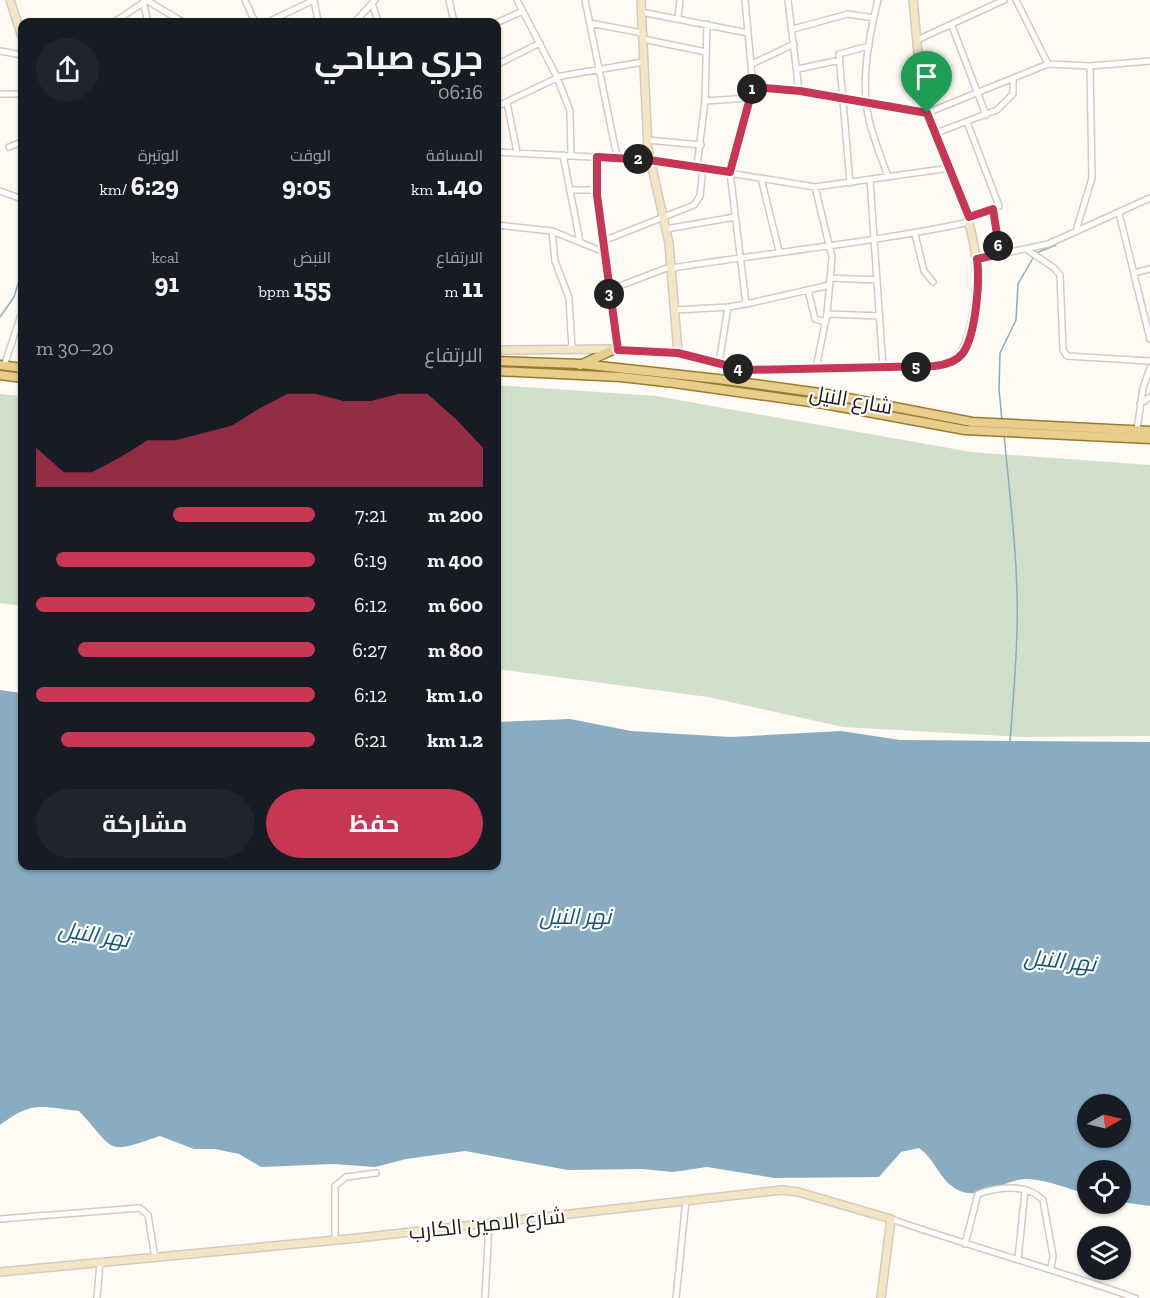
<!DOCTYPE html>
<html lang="ar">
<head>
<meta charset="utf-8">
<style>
	:root { --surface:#171b24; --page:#20242c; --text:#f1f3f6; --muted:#9ea1a6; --accent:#c73652 }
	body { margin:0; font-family:"Zilla Slab",Cairo,serif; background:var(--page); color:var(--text); direction:rtl; height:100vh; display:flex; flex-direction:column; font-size:22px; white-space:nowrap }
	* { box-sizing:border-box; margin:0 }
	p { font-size:20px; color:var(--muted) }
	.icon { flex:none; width:33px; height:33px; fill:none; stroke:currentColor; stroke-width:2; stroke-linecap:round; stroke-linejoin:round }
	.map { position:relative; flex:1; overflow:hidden; direction:ltr }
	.side { position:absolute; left:18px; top:18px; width:483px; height:852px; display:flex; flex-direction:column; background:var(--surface); border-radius:12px; box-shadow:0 2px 4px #0004; direction:rtl }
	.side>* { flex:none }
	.needle { width:39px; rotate:82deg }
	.buttons { position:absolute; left:1077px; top:1094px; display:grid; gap:12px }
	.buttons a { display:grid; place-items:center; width:54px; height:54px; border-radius:50%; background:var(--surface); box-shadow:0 2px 4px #0004; font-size:30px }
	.pin { position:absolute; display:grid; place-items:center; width:51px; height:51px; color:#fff; margin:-62px -26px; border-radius:50% 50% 50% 0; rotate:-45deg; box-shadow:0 0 6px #0007 }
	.pin .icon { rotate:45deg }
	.km { position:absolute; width:30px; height:30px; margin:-15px; border-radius:50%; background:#222; color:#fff; font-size:16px; line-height:30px; text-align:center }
	.round { display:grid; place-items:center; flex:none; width:63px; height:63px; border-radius:32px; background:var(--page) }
	.summary { display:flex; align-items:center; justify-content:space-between; height:102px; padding:0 18px }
	h1 { font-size:33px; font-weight:700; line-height:45px }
	.figures { display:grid; grid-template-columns:repeat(3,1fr); gap:9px; height:102px; padding:6px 18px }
	.figures div { display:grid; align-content:center }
	.figures b { font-size:26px; font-weight:700 }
	.figures small { font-size:16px; font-weight:400 }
	.figures p { font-size:16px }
	.chart { height:168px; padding:12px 18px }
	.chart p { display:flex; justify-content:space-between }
	.chart svg { width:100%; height:108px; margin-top:6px; fill:var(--accent); opacity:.7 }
	.primary-button { display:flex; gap:12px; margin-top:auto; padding:12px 18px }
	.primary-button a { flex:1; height:69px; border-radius:36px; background:var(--accent); color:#fff; font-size:24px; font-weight:700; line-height:69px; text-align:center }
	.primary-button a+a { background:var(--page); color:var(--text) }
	ul { padding:0 18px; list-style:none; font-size:20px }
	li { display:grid; grid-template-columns:96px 72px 1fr; align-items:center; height:45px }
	li i { height:15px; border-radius:8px; background:var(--accent) }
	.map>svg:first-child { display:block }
	.green { fill:#d1e0cb }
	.water { fill:#89acc1; fill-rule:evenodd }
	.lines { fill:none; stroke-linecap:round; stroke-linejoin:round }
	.stream { stroke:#89acc1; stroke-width:1.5 }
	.street-casing { stroke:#d2cbc0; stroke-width:8 }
	.secondary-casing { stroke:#d2cbc0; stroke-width:10 }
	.primary-casing { stroke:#997b30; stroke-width:11 }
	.street { stroke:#fff; stroke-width:5 }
	.secondary { stroke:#f4e6c5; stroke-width:7 }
	.primary { stroke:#e9ce8b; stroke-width:8 }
	.route-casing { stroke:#fff; stroke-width:12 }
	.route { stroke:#c73652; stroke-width:8 }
	.labels { text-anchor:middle; stroke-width:4.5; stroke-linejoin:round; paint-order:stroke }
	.street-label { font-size:21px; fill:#201d19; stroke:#fff }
	.water-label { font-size:22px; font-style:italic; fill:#175674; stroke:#fff }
</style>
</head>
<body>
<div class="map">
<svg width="1150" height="1298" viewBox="0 0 1150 1298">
	<rect width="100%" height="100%" fill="#fffaf3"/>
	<path class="green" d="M 497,385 L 656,396 L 971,452 L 1150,465 L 1150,736 L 1022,737 L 843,727 L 708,697 L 497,669 Z
		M 0,394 L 22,396 L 22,606 L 0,603 Z"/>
	<path class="water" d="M 0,690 L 22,693 L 22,866 L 496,866 L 497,722 L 570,719 L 631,731 L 731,737 L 841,731 L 900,740 L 1150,742 L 1150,1206 L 1121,1202 L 1120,1170 L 1088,1170 L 1087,1194 C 1069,1189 1047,1180 1028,1179 C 1005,1178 979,1203 956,1189 C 939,1179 935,1159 919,1148 L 901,1152 L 879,1177 L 774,1178 L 707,1167 L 673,1172 L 642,1169 L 568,1170 L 465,1151 L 406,1159 L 375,1167 L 333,1164 L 261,1167 L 239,1154 L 215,1149 L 194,1149 L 160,1136 C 105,1155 117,1152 79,1111 C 41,1107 33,1100 0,1125 ZM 1088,1104 L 1120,1104 L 1120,1137 L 1088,1137 Z"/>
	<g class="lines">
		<path class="stream" d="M 1036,253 L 1056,245
			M 0,317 L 14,297 L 22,271
			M 1002,421 L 999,389 L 1000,353 L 1016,320 L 1018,284 L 1033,258
			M 1004,434 C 1010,500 1019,565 1017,631 C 1016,668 1013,704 1010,741"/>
		<g class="street-casing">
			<path id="street" d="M 146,0 L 183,22
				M 245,0 L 255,22
				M 314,0 L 318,22
				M 449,0 L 454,22
				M 517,0 L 557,77 L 570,111 L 571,155
				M 585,0 L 617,157
				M 788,0 L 799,91
				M 878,0 C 869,35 861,79 868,115 C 872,136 881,156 888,177
				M 1016,0 L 1048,64 L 1090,66 L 1092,178 L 1076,231
				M 143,2 L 148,22
				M 372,3 L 378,22
				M 641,12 L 748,33
				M 678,17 L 680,0
				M 114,22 L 143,3
				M 268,22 L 314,0
				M 355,22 L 375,0
				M 496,23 L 523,11
				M 590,23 L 642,33
				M 952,26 L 986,115
				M 793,29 L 848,14 L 874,18
				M 643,39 L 706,52
				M 917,40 L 1004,0
				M 0,51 L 22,55
				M 752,64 L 794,44
				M 496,65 L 540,43
				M 1090,66 L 1150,61
				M 798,69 L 840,60
				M 753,87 L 799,91 L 927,113 L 1048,64
				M 0,94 L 22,94
				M 705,101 L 751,98
				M 507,103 L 517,152
				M 496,107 L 561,76 L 643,62
				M 967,122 L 999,206 L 968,217
				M 936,133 L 997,110 L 1013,94 L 1013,79
				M 647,140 L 701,145
				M 9,147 L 22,142
				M 496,152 L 649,160 L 815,187 L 950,168
				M 563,155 L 580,242
				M 597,157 L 597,195 L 618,350
				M 697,166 L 705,101 L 707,24
				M 761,178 L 779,251
				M 870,180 L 883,368
				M 850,183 L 839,54 L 869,46
				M 815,187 L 832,257 L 827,314 L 816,368
				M 570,190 L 596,190
				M 0,191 L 22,199
				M 993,209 L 1000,254
				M 1119,213 L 1150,339
				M 496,225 L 552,231 L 604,252
				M 666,229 L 735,217
				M 552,231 L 555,261 L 569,298 L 572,349
				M 915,234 L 924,271 L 933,282
				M 603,241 L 694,205 L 700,196 L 703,167
				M 1026,249 L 1054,268 L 1060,275 L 1063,350 L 1067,356 L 1150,361
				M 977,259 L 1048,244 L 1150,198
				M 672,268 C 772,252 872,243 970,222
				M 1134,273 L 1150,269
				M 830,278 L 877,280
				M 609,290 L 672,266
				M 808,290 L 815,319 L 825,322
				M 746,304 L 830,285
				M 676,310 L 728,307
				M 827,314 L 880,316
				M 719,363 L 728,307 L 746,304 L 730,172 L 753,87 L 745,0
				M 4,366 L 22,312
				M 1140,404 L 1150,397
				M 1137,430 L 1143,388 L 1150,368
				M 0,1219 L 140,1208 L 148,1215 L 155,1258
				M 891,1219 C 972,1247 1054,1269 1135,1298
				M 335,1240 L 335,1186 L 346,1177 L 376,1173
				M 965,1244 L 978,1194 C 998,1187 1027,1183 1043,1200 L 1053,1256 L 1051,1268
				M 1018,1259 L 1025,1191
				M 97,1298 L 100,1262
				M 485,1298 L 489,1224
				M 676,1298 L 686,1200"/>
		</g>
		<g class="secondary-casing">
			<path id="secondary" d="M 10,0 L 22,37
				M 641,0 L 648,150 L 669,243 L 678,353
				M 496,350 L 615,349 L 671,352 L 745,370 L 934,366 C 959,363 965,351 971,328 C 987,263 969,216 945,156 C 939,141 930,125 926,109 C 918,74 917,36 913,0
				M 0,1272 L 358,1238 L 782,1190 L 798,1192 L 891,1219 L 881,1298"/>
		</g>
		<g class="primary-casing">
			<path id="primary" d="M 496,361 L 581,364 L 718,379 L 827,394 L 972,422 L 1150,431
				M 0,365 L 22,368
				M 580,365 L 615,349
				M 496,371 L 621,377 L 674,383 L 824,404 L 965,430 L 1150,439
				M 0,375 L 22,378"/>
		</g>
		<use href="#street" class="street"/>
		<use href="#secondary" class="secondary"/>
		<use href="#primary" class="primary"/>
	</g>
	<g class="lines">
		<g class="route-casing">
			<path id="route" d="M 753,87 L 800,91 L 927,113 L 969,217 L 993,209 L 1000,254 L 977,259 C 980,281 976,334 963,353 C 956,362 945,365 934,366 L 745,370 L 678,353 L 618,350 L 597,195 L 597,157 L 649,160 L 730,172 Z"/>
		</g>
		<use href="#route" class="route"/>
	</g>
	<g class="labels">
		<g class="street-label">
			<text transform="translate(851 400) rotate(10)" y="7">شارع النيل</text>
			<text transform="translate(487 1224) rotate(-6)" y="7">شارع الامين الكارب</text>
		</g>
		<g class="water-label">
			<text x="575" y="924">نهر النيل</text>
			<text transform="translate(94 934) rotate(9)" y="8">نهر النيل</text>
			<text transform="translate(1060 960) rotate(6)" y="8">نهر النيل</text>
		</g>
	</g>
</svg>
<div class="buttons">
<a><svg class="needle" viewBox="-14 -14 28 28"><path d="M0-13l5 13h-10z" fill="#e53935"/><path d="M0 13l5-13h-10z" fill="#9ea1a6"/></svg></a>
<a><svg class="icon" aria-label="locate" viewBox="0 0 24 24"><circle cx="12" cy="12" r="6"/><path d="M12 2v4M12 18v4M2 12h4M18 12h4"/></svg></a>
<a><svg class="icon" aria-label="layers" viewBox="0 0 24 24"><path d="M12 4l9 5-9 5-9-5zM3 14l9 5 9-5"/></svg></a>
</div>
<div class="pin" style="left:927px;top:113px;background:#1e9e55"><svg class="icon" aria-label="arrive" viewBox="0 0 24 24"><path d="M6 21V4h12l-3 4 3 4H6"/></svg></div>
<b class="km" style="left:752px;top:89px">1</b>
<b class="km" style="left:638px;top:159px">2</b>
<b class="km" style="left:609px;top:294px">3</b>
<b class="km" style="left:738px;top:369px">4</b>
<b class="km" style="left:916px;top:367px">5</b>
<b class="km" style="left:998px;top:246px">6</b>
<section class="side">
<div class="summary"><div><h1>جري صباحي</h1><p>06:16</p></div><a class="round"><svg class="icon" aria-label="share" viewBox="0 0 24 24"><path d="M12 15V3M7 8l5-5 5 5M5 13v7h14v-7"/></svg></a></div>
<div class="figures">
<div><p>المسافة</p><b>1.40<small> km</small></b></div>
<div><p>الوقت</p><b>9:05</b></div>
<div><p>الوتيرة</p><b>6:29<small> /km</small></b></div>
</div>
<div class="figures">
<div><p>الارتفاع</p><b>11<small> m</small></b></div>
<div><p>النبض</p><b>155<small> bpm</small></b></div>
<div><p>kcal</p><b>91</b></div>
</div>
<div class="chart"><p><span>الارتفاع</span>20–30 m</p>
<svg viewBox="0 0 160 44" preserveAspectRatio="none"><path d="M0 44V28L10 38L20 38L30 32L40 25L50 25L60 22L70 19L80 12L90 6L100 6L110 9L120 9L130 6L140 6L150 16L160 28V44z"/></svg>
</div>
<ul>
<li><b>200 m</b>7:21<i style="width:51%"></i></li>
<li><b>400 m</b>6:19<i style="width:93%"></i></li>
<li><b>600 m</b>6:12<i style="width:100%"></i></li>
<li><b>800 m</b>6:27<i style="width:85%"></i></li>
<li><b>1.0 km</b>6:12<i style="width:100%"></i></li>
<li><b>1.2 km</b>6:21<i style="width:91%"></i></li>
</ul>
<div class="primary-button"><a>حفظ</a><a>مشاركة</a></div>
</section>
</div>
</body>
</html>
